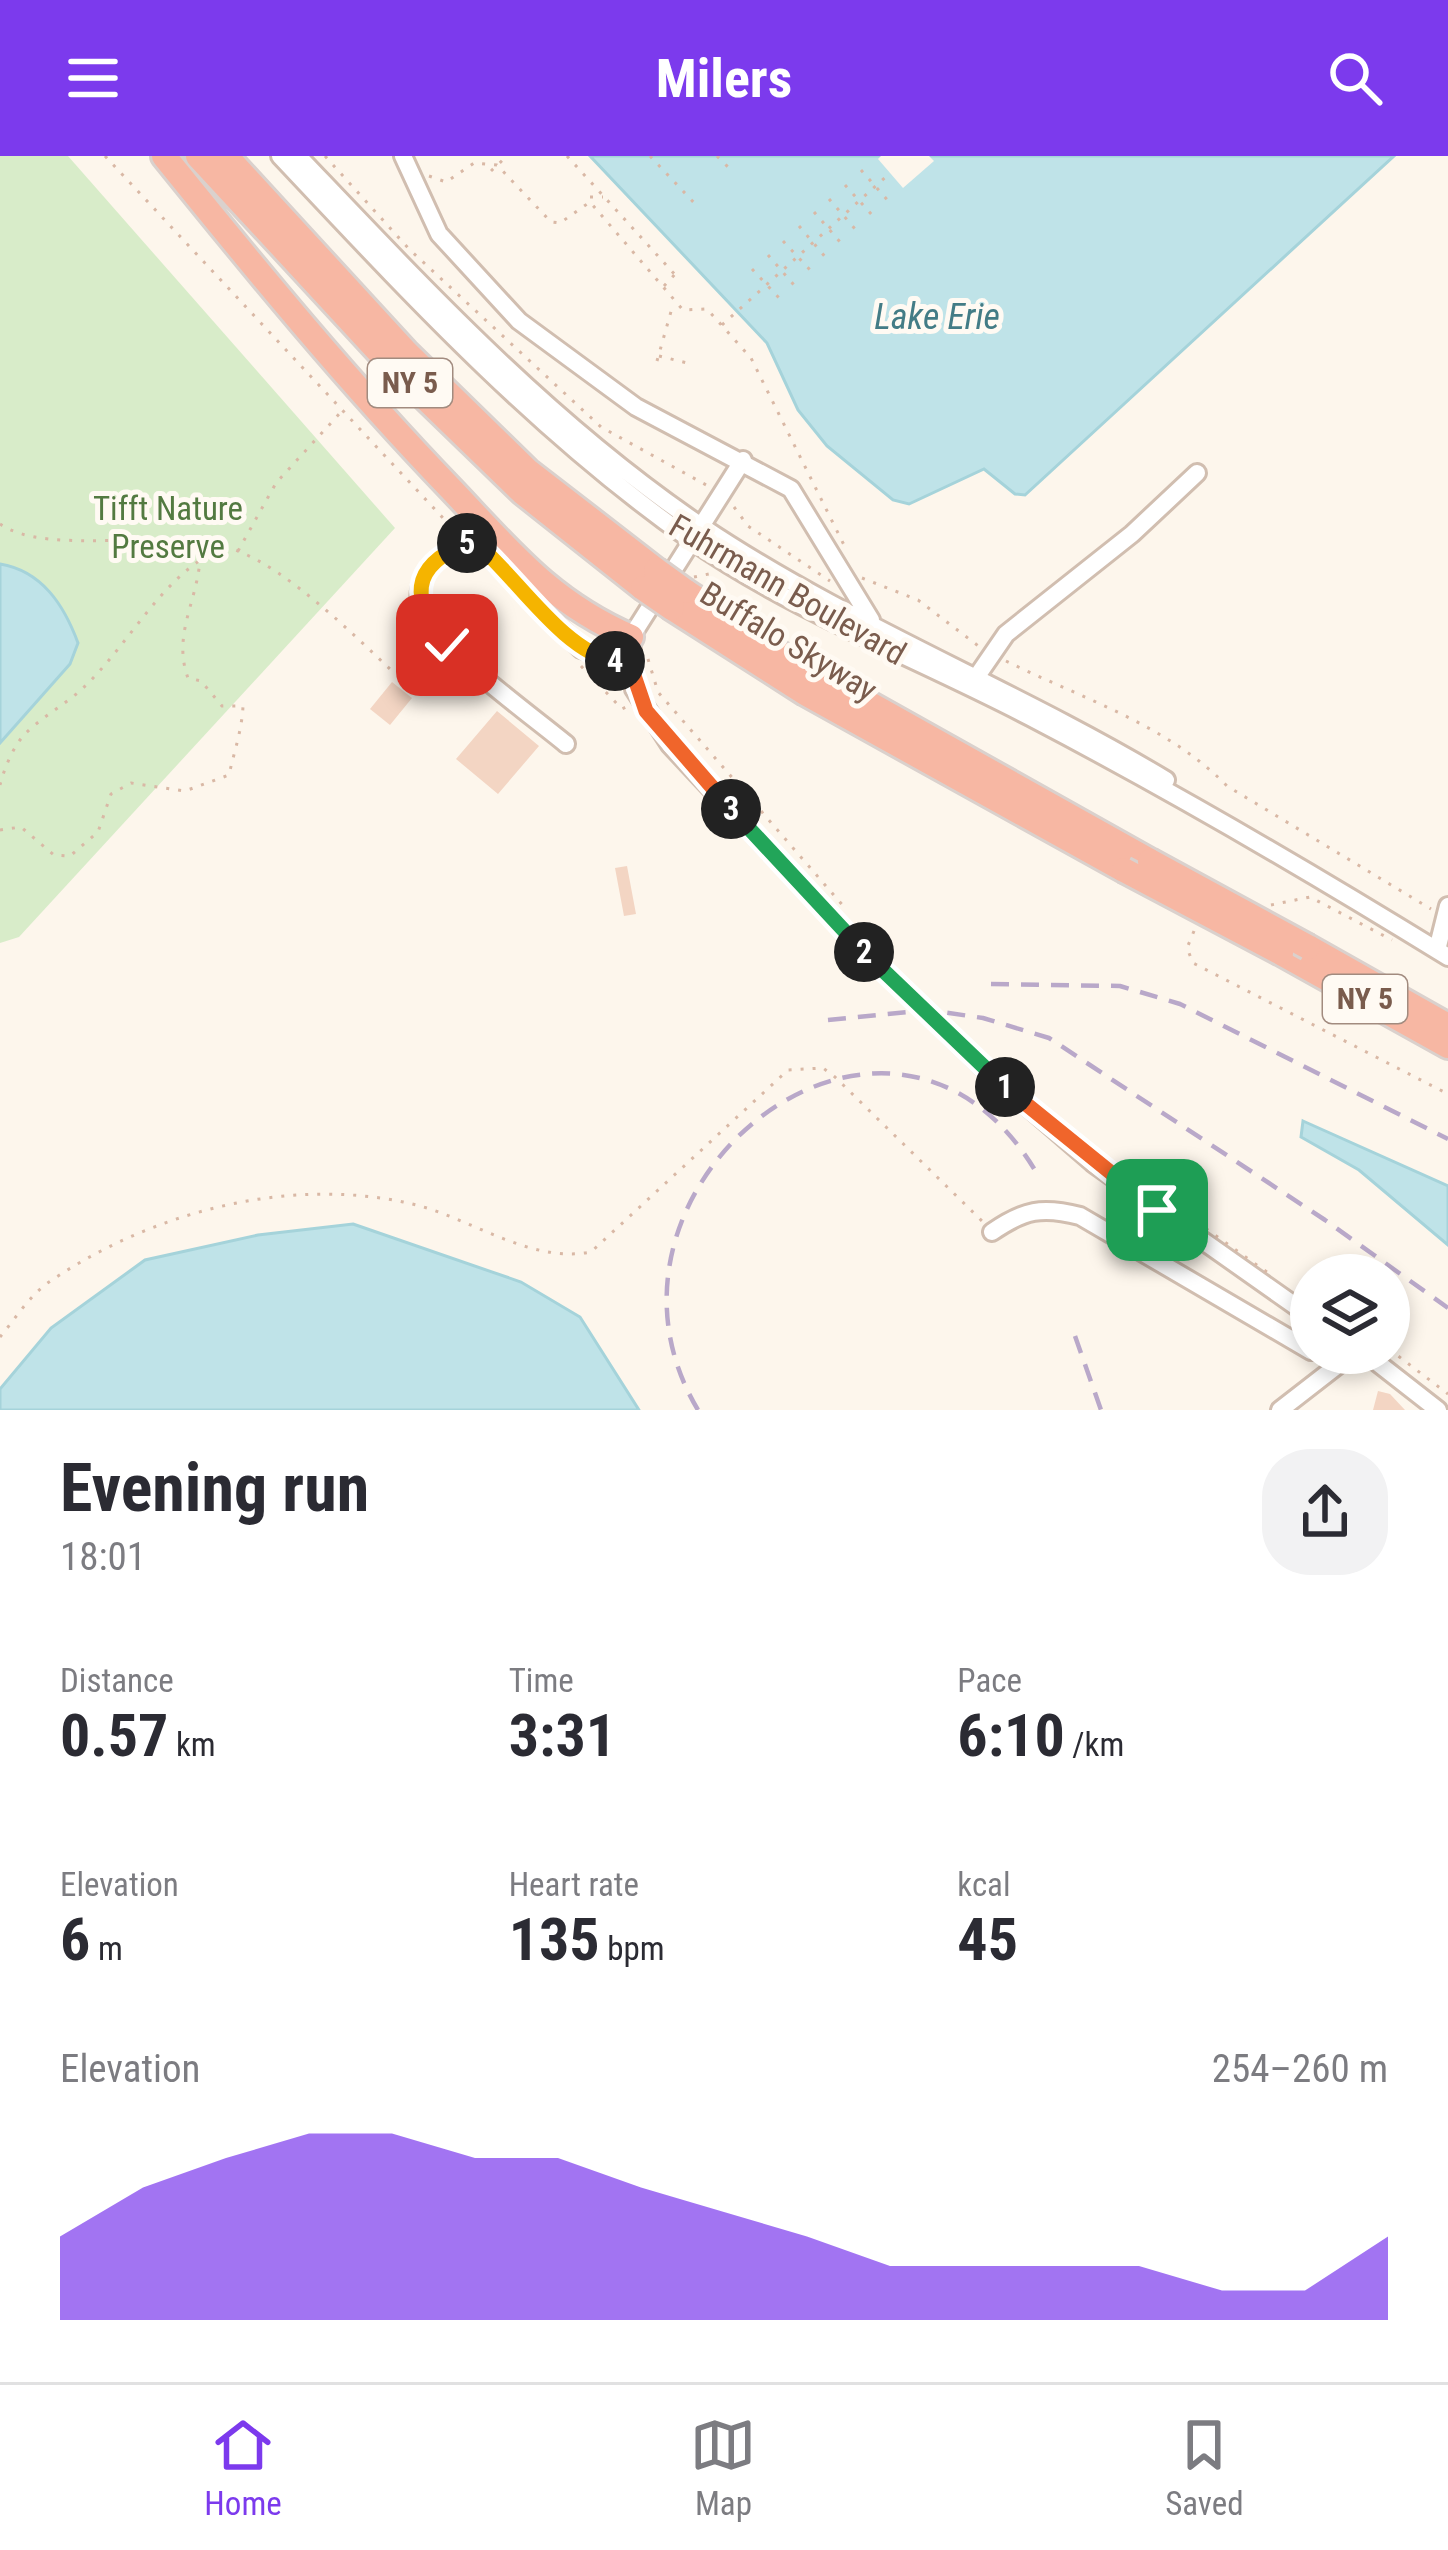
<!DOCTYPE html>
<html lang="en">
<head>
<meta charset="utf-8">
<style>
	:root { --surface:#fff; --page:#f2f2f3; --text:#2b2b33; --muted:#7c7c81; --line:#e1e1e2; --accent:#7c3aed }
	body { margin:0; font-family:"Roboto Condensed",sans-serif; background:var(--page); color:var(--text); height:100vh; display:flex; flex-direction:column; font-size:45px; white-space:nowrap }
	* { box-sizing:border-box; margin:0 }
	p { font-size:39px; color:var(--muted) }
	.icon { flex:none; width:66px; height:66px; fill:none; stroke:currentColor; stroke-width:2; stroke-linecap:round; stroke-linejoin:round }
	.map { position:relative; height:1254px; overflow:hidden }
	.side { display:flex; flex-direction:column; background:var(--surface); flex:1 }
	.side>* { flex:none }
	.tools { position:absolute; left:1290px; top:1098px; display:grid; gap:24px }
	.tools a { display:grid; place-items:center; width:120px; height:120px; border-radius:50%; background:var(--surface); box-shadow:0 6px 18px #0003; font-size:60px }
	.pin { position:absolute; display:grid; place-items:center; width:102px; height:102px; color:#fff; margin:-51px; border-radius:24px; box-shadow:0 6px 18px #0006 }
	.km { position:absolute; width:60px; height:60px; margin:-30px; border-radius:50%; background:#222; color:#fff; font-size:33px; line-height:60px; text-align:center }
	.round { display:grid; place-items:center; flex:none; width:126px; height:126px; border-radius:48px; background:var(--page) }
	.summary { display:flex; align-items:center; justify-content:space-between; height:204px; padding:0 60px }
	h1 { font-size:66px; font-weight:700; line-height:90px }
	.stats { display:grid; grid-template-columns:repeat(3,1fr); gap:18px; height:204px; padding:12px 60px }
	.stats div { display:grid; align-content:center }
	.stats b { font-size:60px; font-weight:700 }
	.stats small { font-size:33px; font-weight:400 }
	.stats p { font-size:33px }
	.chart { height:336px; padding:24px 60px }
	.chart p { display:flex; justify-content:space-between }
	.chart svg { width:100%; height:216px; margin-top:12px; fill:var(--accent); opacity:.7 }
	header { display:flex; justify-content:space-between; align-items:center; height:156px; padding:0 60px; background:var(--accent); color:#fff; font-size:54px; font-weight:700 }
	.menu { display:flex; justify-content:space-around; align-items:center; height:168px; border-top:3px solid var(--line); background:var(--surface); font-size:33px; color:var(--muted) }
	.menu a { display:grid; justify-items:center; gap:6px }
	.menu .current { color:var(--accent) }
	.map>svg:first-child { display:block }
	.green { fill:#d8ecc9 }
	.water { fill:#bfe3e8; stroke:#a5d3da; stroke-width:3 }
	.pier { fill:#fdf6ec }
	.building { fill:#f3d5c3 }
	.lines { fill:none; stroke-linecap:round; stroke-linejoin:round }
	.minor-casing { stroke:#d1beb0; stroke-width:22 }
	.highway-casing { stroke:#dad1cd; stroke-width:30 }
	.path { stroke:#d9b8a5; stroke-width:3; stroke-dasharray:3 9; stroke-linecap:butt }
	.minor { stroke:#fff; stroke-width:16 }
	.highway { stroke:#f7b7a3; stroke-width:24 }
	.rail { stroke:#b9a8c9; stroke-width:4.5; stroke-dasharray:18 12; stroke-linecap:butt }
	.minor-bridge-casing { stroke:#d1beb0; stroke-width:22; stroke-linecap:butt }
	.highway-bridge-casing { stroke:#dad1cd; stroke-width:30; stroke-linecap:butt }
	.path-bridge { stroke:#d9b8a5; stroke-width:3; stroke-dasharray:3 9; stroke-linecap:butt }
	.minor-bridge { stroke:#fff; stroke-width:16 }
	.highway-bridge { stroke:#f7b7a3; stroke-width:24 }
	.split-1-casing { stroke:#fff; stroke-width:24 }
	.split-2-casing { stroke:#fff; stroke-width:24 }
	.split-3-casing { stroke:#fff; stroke-width:24 }
	.split-4-casing { stroke:#fff; stroke-width:24 }
	.split-5-casing { stroke:#fff; stroke-width:24 }
	.split-6-casing { stroke:#fff; stroke-width:24 }
	.split-1 { stroke:#f0652b; stroke-width:15 }
	.split-2 { stroke:#22a559; stroke-width:15 }
	.split-3 { stroke:#22a559; stroke-width:15 }
	.split-4 { stroke:#f0652b; stroke-width:15 }
	.split-5 { stroke:#f5b400; stroke-width:15 }
	.split-6 { stroke:#f5b400; stroke-width:15 }
	.labels { text-anchor:middle; stroke-width:10; stroke-linejoin:round; paint-order:stroke }
	.shield { fill:#fffaf3; stroke:#a28b7f; stroke-width:3 }
	.shield-label { font-size:30px; font-weight:bold; fill:#7a5c4d }
	.park-label { font-size:33px; fill:#537a41; stroke:#fffaf3 }
	.street-label { font-size:33px; fill:#7a5c4d; stroke:#fffaf3 }
	.water-label { font-size:36px; font-style:italic; fill:#437c86; stroke:#fffaf3 }
</style>
</head>
<body>
<header><svg class="icon" aria-label="menu" viewBox="0 0 24 24"><path d="M4 6h16M4 12h16M4 18h16"/></svg>Milers<svg class="icon" aria-label="search" viewBox="0 0 24 24"><circle cx="10" cy="10" r="6"/><path d="M15 15l6 6"/></svg></header>
<div class="map">
<svg width="1448" height="1254" viewBox="0 0 1448 1254">
	<rect width="100%" height="100%" fill="#fdf6ec"/>
	<path class="green" d="M 0,0 L 68,0 L 395,372 L 19,781 L 0,787 Z"/>
	<path class="water" d="M 590,0 L 1394,0 L 1025,339 L 1015,338 L 984,313 L 909,348 L 893,344 L 827,290 L 798,254 L 767,187 Z
		M 0,408 C 42,415 64,449 78,487 L 70,508 L 0,587 Z
		M 1303,965 L 1448,1030 L 1448,1089 L 1359,1014 L 1301,981 Z
		M 353,1068 L 521,1126 L 580,1161 L 639,1254 L 0,1254 L 0,1233 L 51,1172 L 145,1104 L 258,1079 Z"/>
	<path class="pier" d="M 881,0 L 929,0 L 934,5 L 903,32 L 878,3 Z"/>
	<path class="building" d="M 392,526 L 412,542 L 390,569 L 370,553 Z
		M 497,555 L 539,590 L 498,638 L 456,603 Z
		M 627,710 L 636,758 L 624,760 L 615,712 Z
		M 1378,1235 L 1390,1238 L 1405,1254 L 1373,1254 Z"/>
	<g class="lines">
		<g class="minor-casing">
			<path id="minor" d="M 280,0 C 409,137 536,275 691,384 C 796,457 917,502 1030,561 C 1172,635 1312,717 1448,801
				M 298,0 C 425,133 548,266 701,370 C 848,469 1015,533 1166,624
				M 403,0 L 439,78 L 519,165 L 636,251 L 791,333 L 871,464
				M 743,304 L 631,481 L 634,533 L 670,589 L 864,796
				M 973,526 L 1006,478 L 1132,378 L 1197,317
				M 566,588 C 536,563 433,488 422,457 C 415,440 422,419 435,406 C 446,395 459,389 475,386 L 581,493 L 630,508
				M 1437,794 L 1448,750
				M 1094,1008 L 1311,1161
				M 992,1076 C 1024,1054 1042,1050 1080,1060 L 1311,1195
				M 1365,1197 L 1438,1254
				M 1280,1254 L 1338,1209"/>
		</g>
		<g class="highway-casing">
			<path id="highway" d="M 164,0 C 256,114 348,226 450,332 C 509,394 550,446 631,481
				M 198,0 L 392,210 L 522,336 L 643,432
				M 226,0 L 406,196 L 528,315 L 656,414
				M 685,435 L 777,496 L 1150,705
				M 672,452 L 805,537 L 1124,714
				M 1308,791 L 1448,870
				M 1281,797 L 1448,890"/>
		</g>
		<path class="path" d="M 105,0 L 456,376
			M 325,0 L 409,93 L 601,271 L 708,330
			M 567,0 L 678,122
			M 650,0 L 699,52
			M 717,0 L 733,16
			M 861,14 L 890,47
			M 491,15 L 507,0
			M 429,20 L 446,26 L 474,7 L 497,9 L 551,66 L 560,67 L 590,46 L 683,154 L 707,153 L 751,202 L 844,389
			M 845,29 L 873,60
			M 590,41 L 603,41
			M 829,43 L 856,74
			M 814,56 L 841,87
			M 799,70 L 827,103
			M 783,85 L 811,115
			M 768,99 L 794,129
			M 752,113 L 780,143
			M 664,130 L 679,114
			M 722,169 L 890,17
			M 659,200 L 691,208
			M 657,205 L 672,152
			M 734,351 L 748,370 L 830,425
			M 0,368 C 49,402 171,369 238,395 C 289,415 352,477 392,515
			M 238,395 L 276,327 L 341,256
			M 694,421 L 714,417
			M 862,422 L 918,444 L 981,492
			M 648,503 L 658,536 L 845,752
			M 1006,505 C 1081,542 1168,569 1227,630 L 1431,753
			M 581,510 L 622,553 L 630,549
			M 0,629 C 4,613 13,591 24,579 C 41,561 65,549 83,532 C 130,488 160,422 219,393
			M 0,674 L 21,671 L 54,699 L 70,700 L 98,676 L 111,638 L 131,627 L 185,635 L 229,619 C 234,596 242,574 243,550 L 222,550 L 201,525 L 188,522 C 172,479 198,444 200,402
			M 1271,749 L 1310,741 L 1392,784
			M 1194,775 L 1187,792 L 1193,807 L 1448,938
			M 0,1181 C 15,1163 30,1139 49,1126 C 150,1057 286,1020 408,1047 C 469,1060 528,1108 591,1096 L 788,914 L 823,912 L 835,921 L 982,1065
			M 1389,1193 L 1448,1238"/>
		<use href="#minor" class="minor"/>
		<use href="#highway" class="highway"/>
		<path class="rail" d="M 991,828 L 1120,830 L 1180,848 L 1448,983
			M 828,864 L 928,854 L 983,862 L 1049,882 L 1325,1064 L 1448,1152
			M 1075,1180 L 1101,1254
			M 698,1254 C 564,1030 894,768 1039,1021"/>
		<g class="minor-bridge-casing">
			<path id="minor-bridge" d="M 864,796 L 986,914 L 1094,1008"/>
		</g>
		<g class="highway-bridge-casing">
			<path id="highway-bridge" d="M 656,414 L 685,435
				M 643,432 L 672,452
				M 1150,705 L 1308,791
				M 1124,714 L 1281,797"/>
		</g>
		<path class="path-bridge" d="M 1108,1003 L 1271,1119"/>
		<use href="#minor-bridge" class="minor-bridge"/>
		<use href="#highway-bridge" class="highway-bridge"/>
	</g>
	<g class="lines">
		<g class="split-1-casing">
			<path id="split-1" d="M 1005,931 L 1157,1054"/>
		</g>
		<g class="split-2-casing">
			<path id="split-2" d="M 864,796 L 1005,931"/>
		</g>
		<g class="split-3-casing">
			<path id="split-3" d="M 731,653 L 864,796"/>
		</g>
		<g class="split-4-casing">
			<path id="split-4" d="M 615,505 L 630,508 L 646,555 L 731,653"/>
		</g>
		<g class="split-5-casing">
			<path id="split-5" d="M 467,387 L 475,386 C 516,420 564,497 615,505"/>
		</g>
		<g class="split-6-casing">
			<path id="split-6" d="M 447,489 C 411,445 408,411 467,387"/>
		</g>
		<use href="#split-1" class="split-1"/>
		<use href="#split-2" class="split-2"/>
		<use href="#split-3" class="split-3"/>
		<use href="#split-4" class="split-4"/>
		<use href="#split-5" class="split-5"/>
		<use href="#split-6" class="split-6"/>
	</g>
	<g class="labels">
		<g class="shield">
			<rect x="368" y="203" width="84" height="48" rx="9"/>
			<rect x="1323" y="819" width="84" height="48" rx="9"/>
		</g>
		<g class="shield-label">
			<text x="410" y="237">NY 5</text>
			<text x="1365" y="853">NY 5</text>
		</g>
		<g class="park-label">
			<text x="168" y="364">Tifft Nature<tspan x="168" dy="38">Preserve</tspan></text>
		</g>
		<g class="street-label">
			<text transform="translate(788 433) rotate(30)" y="12">Fuhrmann Boulevard</text>
			<text transform="translate(789 485) rotate(31)" y="12">Buffalo Skyway</text>
		</g>
		<g class="water-label">
			<text x="937" y="173">Lake Erie</text>
		</g>
	</g>
</svg>
<div class="tools">
<a><svg class="icon" aria-label="layers" viewBox="0 0 24 24"><path d="M12 4l9 5-9 5-9-5zM3 14l9 5 9-5"/></svg></a>
</div>
<div class="pin" style="left:1157px;top:1054px;background:#1e9e55"><svg class="icon" aria-label="arrive" viewBox="0 0 24 24"><path d="M6 21V4h12l-3 4 3 4H6"/></svg></div>
<div class="pin" style="left:447px;top:489px;background:#d93025"><svg class="icon" aria-label="check" viewBox="0 0 24 24"><path d="M5 12l5 5 9-10"/></svg></div>
<b class="km" style="left:1005px;top:931px">1</b>
<b class="km" style="left:864px;top:796px">2</b>
<b class="km" style="left:731px;top:653px">3</b>
<b class="km" style="left:615px;top:505px">4</b>
<b class="km" style="left:467px;top:387px">5</b>
</div>
<section class="side">
<div class="summary"><div><h1>Evening run</h1><p>18:01</p></div><a class="round"><svg class="icon" aria-label="share" viewBox="0 0 24 24"><path d="M12 15V3M7 8l5-5 5 5M5 13v7h14v-7"/></svg></a></div>
<div class="stats">
<div><p>Distance</p><b>0.57<small> km</small></b></div>
<div><p>Time</p><b>3:31</b></div>
<div><p>Pace</p><b>6:10<small> /km</small></b></div>
</div>
<div class="stats">
<div><p>Elevation</p><b>6<small> m</small></b></div>
<div><p>Heart rate</p><b>135<small> bpm</small></b></div>
<div><p>kcal</p><b>45</b></div>
</div>
<div class="chart"><p><span>Elevation</span>254–260 m</p>
<svg viewBox="0 0 160 44" preserveAspectRatio="none"><path d="M0 44V27L10 17L20 11L30 6L40 6L50 11L60 11L70 17L80 22L90 27L100 33L110 33L120 33L130 33L140 38L150 38L160 27V44z"/></svg>
</div>
</section>
<nav class="menu">
<a class="current"><svg class="icon" aria-label="home" viewBox="0 0 24 24"><path d="M3 11l9-7 9 7M6 9v11h12V9"/></svg>Home</a>
<a><svg class="icon" aria-label="map" viewBox="0 0 24 24"><path d="M3 6l6-2 6 2 6-2v14l-6 2-6-2-6 2zM9 4v14M15 6v14"/></svg>Map</a>
<a><svg class="icon" aria-label="saved" viewBox="0 0 24 24"><path d="M7 4h10v16l-5-4-5 4z"/></svg>Saved</a>
</nav>
</body>
</html>
